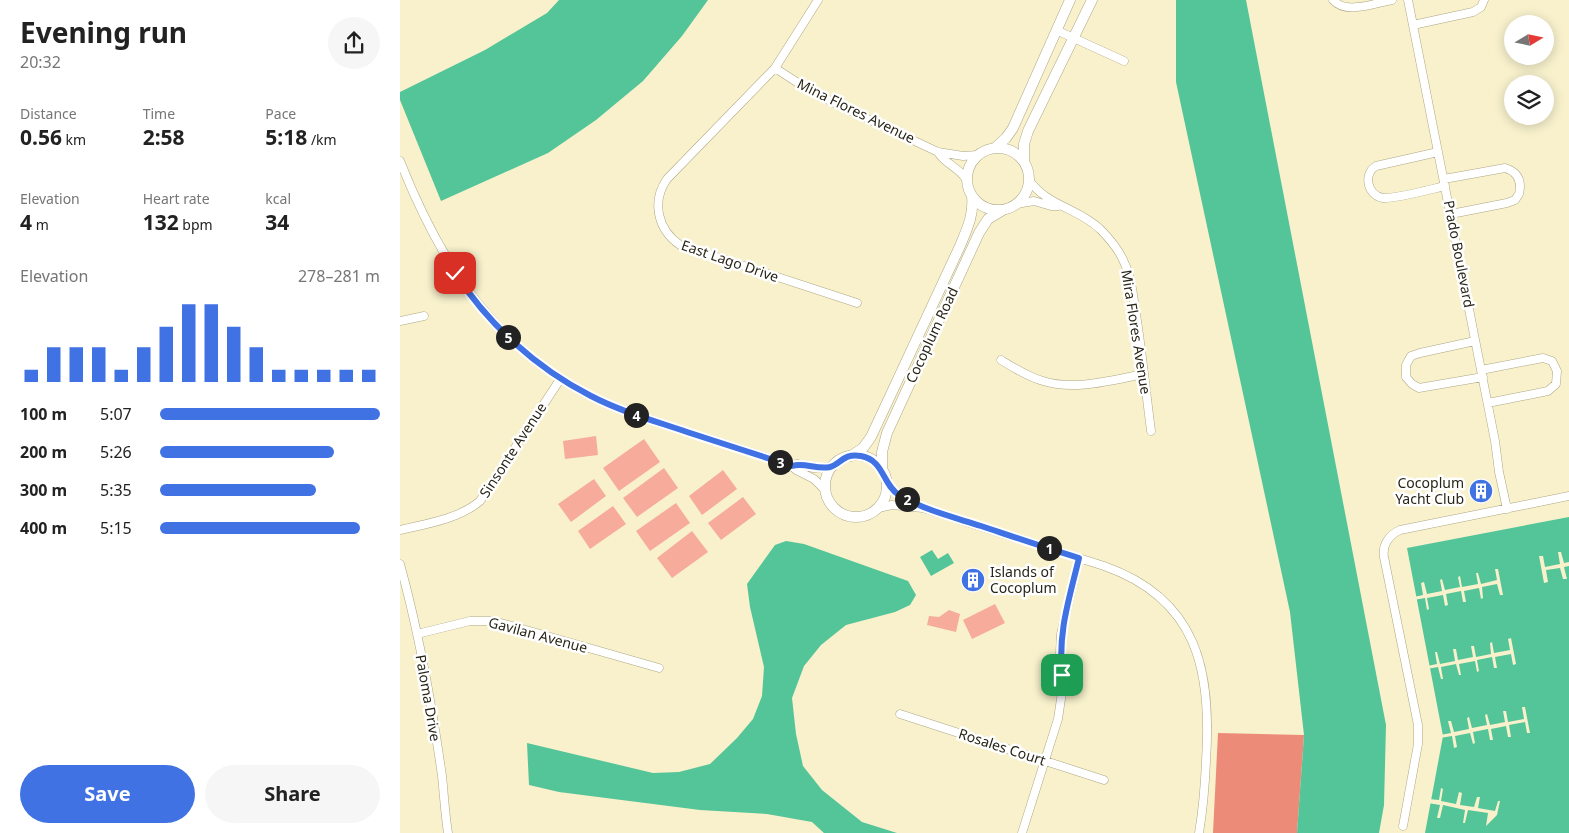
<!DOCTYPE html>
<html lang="en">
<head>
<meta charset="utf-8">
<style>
	:root { --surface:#fff; --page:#f6f6f6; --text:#222; --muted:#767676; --accent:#4072e3 }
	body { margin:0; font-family:"Noto Sans",sans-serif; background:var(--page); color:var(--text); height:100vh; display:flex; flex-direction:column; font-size:19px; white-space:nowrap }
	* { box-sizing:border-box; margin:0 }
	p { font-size:16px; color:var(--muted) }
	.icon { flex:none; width:28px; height:28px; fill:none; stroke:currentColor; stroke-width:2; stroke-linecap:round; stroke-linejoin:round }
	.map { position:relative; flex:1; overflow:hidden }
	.details { display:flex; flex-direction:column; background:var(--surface); width:400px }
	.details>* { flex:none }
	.needle { width:32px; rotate:80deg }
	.tools { position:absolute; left:1104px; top:15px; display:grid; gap:10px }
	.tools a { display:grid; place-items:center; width:50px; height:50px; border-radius:50%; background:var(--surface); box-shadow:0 2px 12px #0003; font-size:25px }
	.pin { position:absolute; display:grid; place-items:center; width:42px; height:42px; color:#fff; margin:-21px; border-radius:10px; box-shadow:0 2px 8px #0006 }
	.km { position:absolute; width:25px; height:25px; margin:-12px; border-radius:50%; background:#222; color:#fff; font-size:14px; line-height:25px; text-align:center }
	.round { display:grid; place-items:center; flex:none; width:52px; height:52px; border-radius:26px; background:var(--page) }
	.overview { display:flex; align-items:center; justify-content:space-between; height:85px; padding:0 20px }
	h1 { font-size:28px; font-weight:700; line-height:38px }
	.metrics { display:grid; grid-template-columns:repeat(3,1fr); gap:8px; height:85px; padding:5px 20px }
	.metrics div { display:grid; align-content:center }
	.metrics b { font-size:21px; font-weight:700 }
	.metrics small { font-size:14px; font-weight:400 }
	.metrics p { font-size:14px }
	.chart { height:140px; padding:10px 20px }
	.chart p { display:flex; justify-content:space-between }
	.chart svg { width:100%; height:90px; margin-top:5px; stroke:var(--accent); stroke-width:6 }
	.cta { display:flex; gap:10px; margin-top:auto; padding:10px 20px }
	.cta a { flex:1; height:58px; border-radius:30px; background:var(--accent); color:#fff; font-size:20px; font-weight:700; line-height:58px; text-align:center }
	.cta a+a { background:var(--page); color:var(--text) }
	ul { padding:0 20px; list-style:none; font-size:16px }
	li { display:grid; grid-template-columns:80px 60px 1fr; align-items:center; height:38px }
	li i { height:12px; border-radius:6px; background:var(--accent) }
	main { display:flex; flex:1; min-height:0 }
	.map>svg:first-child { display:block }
	.green { fill:#f7ab9b }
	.forest { fill:#ec8c78 }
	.water { fill:#54c499 }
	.pier { fill:#f8f1cc }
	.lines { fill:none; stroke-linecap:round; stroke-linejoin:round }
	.minor-casing { stroke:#ada784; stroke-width:9 }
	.tertiary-casing { stroke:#ada784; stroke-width:11 }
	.minor { stroke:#fff; stroke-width:8 }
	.tertiary { stroke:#fff; stroke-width:10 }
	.route-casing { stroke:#fff; stroke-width:10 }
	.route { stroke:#4072e3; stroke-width:6 }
	.labels { text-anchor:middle; stroke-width:5; stroke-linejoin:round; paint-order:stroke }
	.street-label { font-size:14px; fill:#292618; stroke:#fff }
	.poi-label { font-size:14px; fill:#292618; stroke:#fff; text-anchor:end }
</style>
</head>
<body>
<main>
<section class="details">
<div class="overview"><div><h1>Evening run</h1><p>20:32</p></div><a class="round"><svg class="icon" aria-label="share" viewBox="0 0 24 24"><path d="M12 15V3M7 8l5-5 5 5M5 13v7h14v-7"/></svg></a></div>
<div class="metrics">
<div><p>Distance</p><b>0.56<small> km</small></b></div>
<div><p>Time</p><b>2:58</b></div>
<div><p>Pace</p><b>5:18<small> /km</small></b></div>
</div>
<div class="metrics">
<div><p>Elevation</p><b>4<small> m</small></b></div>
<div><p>Heart rate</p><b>132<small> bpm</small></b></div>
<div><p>kcal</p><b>34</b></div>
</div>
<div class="chart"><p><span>Elevation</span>278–281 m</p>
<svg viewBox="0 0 160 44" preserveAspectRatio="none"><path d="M5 44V38M15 44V27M25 44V27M35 44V27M45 44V38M55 44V27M65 44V17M75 44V6M85 44V6M95 44V17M105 44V27M115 44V38M125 44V38M135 44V38M145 44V38M155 44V38"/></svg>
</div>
<ul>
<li><b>100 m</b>5:07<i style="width:100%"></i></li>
<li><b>200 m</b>5:26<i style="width:79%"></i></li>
<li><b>300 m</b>5:35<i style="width:71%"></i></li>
<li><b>400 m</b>5:15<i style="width:91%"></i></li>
</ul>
<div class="cta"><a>Save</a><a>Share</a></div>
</section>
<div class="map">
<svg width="1169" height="833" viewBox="0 0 1169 833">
	<rect width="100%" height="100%" fill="#f8f1cc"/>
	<path class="green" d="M 196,436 L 198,455 L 165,459 L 163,441 Z
		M 244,439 L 260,462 L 219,491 L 203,468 Z
		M 264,468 L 278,488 L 237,517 L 223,498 Z
		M 323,470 L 337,489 L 302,515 L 289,496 Z
		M 194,479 L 206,496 L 171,522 L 158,504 Z
		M 343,497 L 356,514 L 321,540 L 308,523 Z
		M 276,503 L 290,523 L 250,551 L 236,531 Z
		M 213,506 L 226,524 L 190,549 L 178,531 Z
		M 292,531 L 308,552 L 272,578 L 257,558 Z
		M 595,604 L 605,623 L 572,639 L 563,620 Z
		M 549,610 L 560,614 L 556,632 L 527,625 L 529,616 L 539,617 Z"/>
	<path class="forest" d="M 818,733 L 904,735 L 897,833 L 813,833 Z"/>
	<path class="water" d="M 159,0 L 308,0 L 282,36 L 243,81 L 196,120 L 148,153 L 41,201 L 0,100 L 0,92 L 85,50 L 147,13 Z
		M 776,0 L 846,0 L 986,725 L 984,805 L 979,833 L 897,833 L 904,735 L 890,612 L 776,82 Z
		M 1169,517 L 1169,833 L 1025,833 L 1043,736 L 1007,548 Z
		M 386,541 L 404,544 L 508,581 L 516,595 L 510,605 L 495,612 L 446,625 L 421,645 L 404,666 L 392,698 L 396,734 L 403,766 L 422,790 L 462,822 L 497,833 L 424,833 L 412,822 L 367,814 L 300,810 L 159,792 L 129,785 L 127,743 L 253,773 L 279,772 L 310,764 L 337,738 L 353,719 L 362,696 L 364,667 L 350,607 L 347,584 L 375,545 Z
		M 532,550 L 538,559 L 548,553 L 554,563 L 531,576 L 520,557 Z"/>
	<path class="pier" d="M 1158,552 L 1161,552 L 1164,563 L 1169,562 L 1169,566 L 1164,567 L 1167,579 L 1163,579 L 1160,568 L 1146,570 L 1148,582 L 1144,583 L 1139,556 L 1143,556 L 1145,567 L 1160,564 Z
		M 1095,569 L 1098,569 L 1103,595 L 1100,595 L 1097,584 L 1082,587 L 1083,598 L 1081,599 L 1079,588 L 1064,591 L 1066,602 L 1063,602 L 1061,591 L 1046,594 L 1048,605 L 1045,606 L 1043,595 L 1027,598 L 1029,609 L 1027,610 L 1025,598 L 1014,600 L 1014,597 L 1023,595 L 1021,583 L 1024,582 L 1027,594 L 1042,591 L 1040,580 L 1042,579 L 1045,590 L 1060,587 L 1058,577 L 1060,576 L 1062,587 L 1078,584 L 1076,573 L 1078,573 L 1081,584 L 1097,580 Z
		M 1111,638 L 1116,664 L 1113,665 L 1111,654 L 1095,657 L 1097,668 L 1094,668 L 1092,657 L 1077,660 L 1079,671 L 1077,672 L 1075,661 L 1059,664 L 1061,675 L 1059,675 L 1056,664 L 1041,667 L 1043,679 L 1041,679 L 1038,667 L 1027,669 L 1027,666 L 1037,664 L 1035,652 L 1037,652 L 1040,664 L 1055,661 L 1053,649 L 1056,649 L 1058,660 L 1073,657 L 1071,646 L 1074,646 L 1076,657 L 1091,654 L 1090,643 L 1092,642 L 1094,653 L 1110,650 L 1108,639 Z
		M 1122,707 L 1125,707 L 1130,733 L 1127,733 L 1125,722 L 1109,725 L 1111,737 L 1108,737 L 1106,726 L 1091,729 L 1093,740 L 1090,740 L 1088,729 L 1073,732 L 1075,743 L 1073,744 L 1070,733 L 1055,736 L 1057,747 L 1054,748 L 1052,736 L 1040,738 L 1040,735 L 1051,733 L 1048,721 L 1051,721 L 1054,732 L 1069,729 L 1067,718 L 1069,717 L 1072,728 L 1087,725 L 1085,715 L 1087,714 L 1090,725 L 1105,722 L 1103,711 L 1106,711 L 1108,722 L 1124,719 Z
		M 1041,788 L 1043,789 L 1041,801 L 1056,804 L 1059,792 L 1062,793 L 1060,805 L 1074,807 L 1077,797 L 1080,797 L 1078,808 L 1095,811 L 1098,801 L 1100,801 L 1097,815 L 1086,826 L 1088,813 L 1068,810 L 1065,823 L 1063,823 L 1065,810 L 1043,805 L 1040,818 L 1037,818 L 1040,805 L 1028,803 L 1029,799 L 1039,800 Z"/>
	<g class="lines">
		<g class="minor-casing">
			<path id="minor" d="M 418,0 L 375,68 L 267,179 C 251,202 258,230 280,245 L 457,303
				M 933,0 C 946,15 975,3 992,0
				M 1008,0 L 1095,441 L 1099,472 L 1107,509
				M 1013,25 L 1073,12 L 1081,7 L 1084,0
				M 656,30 L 724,61
				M 375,68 L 395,81 L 432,102 L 538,152 L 563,156 L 578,155
				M 538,152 C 544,163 558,167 566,179
				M 1038,152 L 976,166 C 963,174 967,195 983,198 C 995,199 1032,189 1045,186
				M 0,161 C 42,267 98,354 205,403 C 231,414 257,422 284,431 C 320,442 356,454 392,466 L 397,464 L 414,468 L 432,467
				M 1044,179 L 1105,168 C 1118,172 1122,181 1119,194 L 1115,200 L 1107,203 L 1051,214
				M 629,180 C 647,206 678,208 700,229 C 709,238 719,250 724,262 C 732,278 733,297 736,314 C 742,353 746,392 751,431
				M 616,204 L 634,201 L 651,206 L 658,206
				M 0,321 L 24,316
				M 1075,341 L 1020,353 L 1011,356 L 1006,365 L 1006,377 L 1012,384 L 1019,388 L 1083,377
				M 601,360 C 614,368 628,377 643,381 C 675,391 712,380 744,374
				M 1081,370 L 1143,358 L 1152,361 L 1157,371 L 1156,384 L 1148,391 L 1088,403
				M 392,466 L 396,470 L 414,479 L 425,490
				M 486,483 L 498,494 L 517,503 L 523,508
				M 478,508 L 492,505 L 523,508 L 704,566 C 798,599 812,671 806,761 C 805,785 803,809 799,833
				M 0,530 C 26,524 59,519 80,501 L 161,378
				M 0,564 C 19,633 32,705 42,776 C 44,795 45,814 48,833
				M 17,634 L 70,621 L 94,621 L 259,668
				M 500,714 L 704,780
				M 1003,826 L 1018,744 L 1018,725 L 984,557 C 982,545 989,535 1000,530 L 1169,496
				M 622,833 L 658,719 L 662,692 L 660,654 L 661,634 L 679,558"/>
		</g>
		<g class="tertiary-casing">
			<path id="tertiary" d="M 596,147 L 606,138 L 613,128 L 670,0
				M567 179a31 31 0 1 1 62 0a31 31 0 1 1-62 0Z
				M 624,161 L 624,144 L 628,131 L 692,0
				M425 486a31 31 0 1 1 62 0a31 31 0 1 1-62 0Z
				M 451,456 L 463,448 L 471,437 L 560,246 C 567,229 574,215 572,196
				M 482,470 L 482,452 L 487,433 L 579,233 L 588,219 L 603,210"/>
		</g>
		<use href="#minor" class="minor"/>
		<use href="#tertiary" class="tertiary"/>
	</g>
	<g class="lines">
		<g class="route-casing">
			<path id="route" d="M 55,273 C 89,325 136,368 191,396 C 222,412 255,421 287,432 C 322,443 357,455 392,466 C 404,462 417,470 430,467 C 441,464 443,453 461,456 C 484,460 482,484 499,495 C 524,510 553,517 581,526 C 614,537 646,548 679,558 C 669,600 658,631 662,675"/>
		</g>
		<use href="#route" class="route"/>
	</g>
	<defs>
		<g id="building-disc" transform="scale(1.25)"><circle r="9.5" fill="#4072e3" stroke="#fff"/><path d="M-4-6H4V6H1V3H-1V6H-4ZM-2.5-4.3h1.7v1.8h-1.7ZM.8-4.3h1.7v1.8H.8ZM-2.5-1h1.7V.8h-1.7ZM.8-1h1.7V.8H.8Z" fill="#fff"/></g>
	</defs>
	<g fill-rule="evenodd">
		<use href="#building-disc" x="1081" y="491"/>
		<use href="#building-disc" x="573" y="580"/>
	</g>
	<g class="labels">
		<g class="street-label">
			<text transform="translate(456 111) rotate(26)" y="5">Mina Flores Avenue</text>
			<text transform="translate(1059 254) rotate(79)" y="5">Prado Boulevard</text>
			<text transform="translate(330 261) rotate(19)" y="5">East Lago Drive</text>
			<text transform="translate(736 332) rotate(81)" y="5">Mira Flores Avenue</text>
			<text transform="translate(532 335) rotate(-65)" y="5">Cocoplum Road</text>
			<text transform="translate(113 450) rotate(-57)" y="5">Sinsonte Avenue</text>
			<text transform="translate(138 635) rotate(15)" y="5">Gavilan Avenue</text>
			<text transform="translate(28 698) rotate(80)" y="5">Paloma Drive</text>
			<text transform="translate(602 747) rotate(18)" y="5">Rosales Court</text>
		</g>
		<g class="poi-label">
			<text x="1064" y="488">Cocoplum<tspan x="1064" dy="16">Yacht Club</tspan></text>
			<text x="590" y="577" text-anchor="start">Islands of<tspan x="590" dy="16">Cocoplum</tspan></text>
		</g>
	</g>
</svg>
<div class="tools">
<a><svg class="needle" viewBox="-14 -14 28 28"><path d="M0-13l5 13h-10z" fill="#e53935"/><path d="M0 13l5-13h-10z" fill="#767676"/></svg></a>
<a><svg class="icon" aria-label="layers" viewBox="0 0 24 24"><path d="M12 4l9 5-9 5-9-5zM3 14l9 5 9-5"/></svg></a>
</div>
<div class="pin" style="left:662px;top:675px;background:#1e9e55"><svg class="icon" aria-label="arrive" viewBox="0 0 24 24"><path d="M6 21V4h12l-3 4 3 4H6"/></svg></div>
<div class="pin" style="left:55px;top:273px;background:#d93025"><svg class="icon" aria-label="check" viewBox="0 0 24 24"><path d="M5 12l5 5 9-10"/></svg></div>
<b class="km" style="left:649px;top:548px">1</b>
<b class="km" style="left:507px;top:499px">2</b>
<b class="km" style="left:380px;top:462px">3</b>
<b class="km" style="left:236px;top:415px">4</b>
<b class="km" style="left:108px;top:337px">5</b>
</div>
</main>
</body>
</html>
